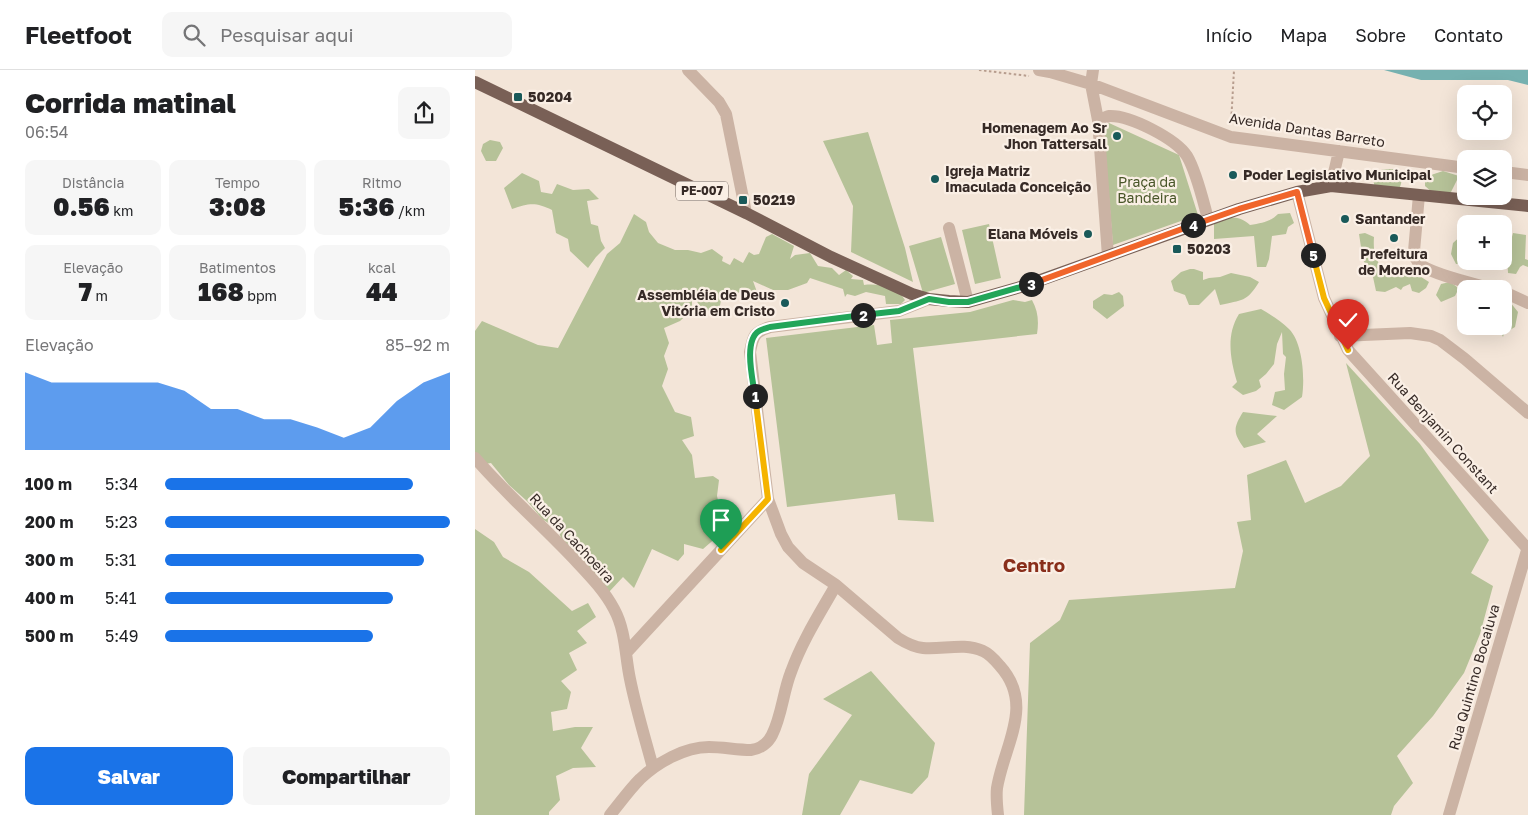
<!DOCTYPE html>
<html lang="pt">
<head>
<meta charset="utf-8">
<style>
	:root { --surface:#fff; --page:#f6f6f6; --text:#202124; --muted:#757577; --line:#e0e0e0; --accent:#1a73e8 }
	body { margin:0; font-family:"Golos Text",sans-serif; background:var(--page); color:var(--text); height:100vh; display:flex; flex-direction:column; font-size:19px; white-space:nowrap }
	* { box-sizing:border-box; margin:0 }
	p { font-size:16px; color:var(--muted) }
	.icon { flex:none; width:28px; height:28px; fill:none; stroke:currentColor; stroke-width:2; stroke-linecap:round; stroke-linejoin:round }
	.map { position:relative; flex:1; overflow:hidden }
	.drawer { display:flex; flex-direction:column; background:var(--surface); width:475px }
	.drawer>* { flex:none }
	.tools { position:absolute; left:982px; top:15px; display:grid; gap:10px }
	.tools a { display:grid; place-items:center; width:55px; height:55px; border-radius:10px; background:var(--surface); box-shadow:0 5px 20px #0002; font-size:25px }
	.pin { position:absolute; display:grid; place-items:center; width:42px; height:42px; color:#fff; margin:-51px -21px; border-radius:50% 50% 50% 0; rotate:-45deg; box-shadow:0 0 5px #0007 }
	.pin .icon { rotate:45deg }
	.km { position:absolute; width:25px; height:25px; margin:-12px; border-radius:50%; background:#222; color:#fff; font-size:14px; line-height:25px; text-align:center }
	.round { display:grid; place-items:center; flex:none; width:52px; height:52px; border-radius:10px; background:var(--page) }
	.head { display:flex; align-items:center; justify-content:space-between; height:85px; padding:0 25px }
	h1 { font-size:28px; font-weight:800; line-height:38px }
	.stats { display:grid; grid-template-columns:repeat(3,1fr); gap:8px; height:85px; padding:5px 25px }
	.stats div { display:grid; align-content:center; border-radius:10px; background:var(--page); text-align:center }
	.stats b { font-size:25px; font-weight:800 }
	.stats small { font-size:14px; font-weight:400 }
	.stats p { font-size:14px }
	.chart { height:140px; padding:10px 25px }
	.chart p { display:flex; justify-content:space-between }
	.chart svg { width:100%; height:90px; margin-top:5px; fill:var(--accent); opacity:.7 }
	.button { display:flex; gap:10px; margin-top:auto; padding:10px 25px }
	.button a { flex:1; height:58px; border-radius:10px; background:var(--accent); color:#fff; font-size:20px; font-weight:800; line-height:58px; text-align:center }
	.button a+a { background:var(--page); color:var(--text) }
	ul { padding:0 25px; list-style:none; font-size:16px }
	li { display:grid; grid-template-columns:80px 60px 1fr; align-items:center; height:38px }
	li i { height:12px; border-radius:6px; background:var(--accent) }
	header { display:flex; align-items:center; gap:30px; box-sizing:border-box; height:70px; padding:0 25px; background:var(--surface); border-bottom:1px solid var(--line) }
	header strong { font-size:24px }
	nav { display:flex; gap:28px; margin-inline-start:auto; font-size:18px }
	.search { width:350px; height:45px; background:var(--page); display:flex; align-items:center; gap:12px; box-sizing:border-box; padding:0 18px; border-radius:10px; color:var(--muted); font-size:19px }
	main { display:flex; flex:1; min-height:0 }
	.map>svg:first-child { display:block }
	.green { fill:#b6c298 }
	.water { fill:#76b1b0 }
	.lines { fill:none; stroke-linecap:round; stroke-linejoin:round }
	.path { stroke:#b79d8e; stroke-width:2; stroke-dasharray:2.5 2.5; stroke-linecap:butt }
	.minor { stroke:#cbb3a4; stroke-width:12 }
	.major { stroke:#796056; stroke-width:12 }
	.split-1-casing { stroke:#fff; stroke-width:10 }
	.split-2-casing { stroke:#fff; stroke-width:10 }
	.split-3-casing { stroke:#fff; stroke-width:10 }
	.split-4-casing { stroke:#fff; stroke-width:10 }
	.split-5-casing { stroke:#fff; stroke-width:10 }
	.split-6-casing { stroke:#fff; stroke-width:10 }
	.split-1 { stroke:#f5b400; stroke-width:6 }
	.split-2 { stroke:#22a559; stroke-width:6 }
	.split-3 { stroke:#22a559; stroke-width:6 }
	.split-4 { stroke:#f0652b; stroke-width:6 }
	.split-5 { stroke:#f0652b; stroke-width:6 }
	.split-6 { stroke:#f5b400; stroke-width:6 }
	.poi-dot { fill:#195959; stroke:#faefe5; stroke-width:2 }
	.labels { text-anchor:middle; stroke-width:4.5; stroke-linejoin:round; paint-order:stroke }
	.shield { fill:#faefe5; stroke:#71655f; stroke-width:1 }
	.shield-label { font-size:12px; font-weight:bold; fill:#362a26 }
	.poi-label { font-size:14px; font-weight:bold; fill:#362a26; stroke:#faefe5; text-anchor:start }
	.street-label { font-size:14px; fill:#362a26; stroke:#faefe5 }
	.park-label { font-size:14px; fill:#485528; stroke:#faefe5 }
	.district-label { font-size:19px; font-weight:bold; fill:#892e1b; stroke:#faefe5 }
</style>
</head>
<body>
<header>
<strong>Fleetfoot</strong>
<div class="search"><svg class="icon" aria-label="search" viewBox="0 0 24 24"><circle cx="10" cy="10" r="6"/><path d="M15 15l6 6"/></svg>Pesquisar aqui</div>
<nav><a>Início</a><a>Mapa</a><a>Sobre</a><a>Contato</a></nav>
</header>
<main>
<section class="drawer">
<div class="head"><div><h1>Corrida matinal</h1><p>06:54</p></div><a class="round"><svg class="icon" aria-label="share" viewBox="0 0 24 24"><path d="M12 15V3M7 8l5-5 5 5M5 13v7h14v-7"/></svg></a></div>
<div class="stats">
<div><p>Distância</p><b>0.56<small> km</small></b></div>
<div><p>Tempo</p><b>3:08</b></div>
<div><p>Ritmo</p><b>5:36<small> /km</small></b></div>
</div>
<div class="stats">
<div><p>Elevação</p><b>7<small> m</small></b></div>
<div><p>Batimentos</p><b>168<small> bpm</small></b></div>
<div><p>kcal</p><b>44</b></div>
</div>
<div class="chart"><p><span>Elevação</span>85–92 m</p>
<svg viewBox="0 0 160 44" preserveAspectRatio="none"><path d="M0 44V6L10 11L20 11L30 11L40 11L50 11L60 15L70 24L80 24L90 29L100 29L110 33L120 38L130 33L140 20L150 11L160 6V44z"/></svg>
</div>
<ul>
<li><b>100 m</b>5:34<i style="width:87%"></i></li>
<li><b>200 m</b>5:23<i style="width:100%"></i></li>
<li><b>300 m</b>5:31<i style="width:91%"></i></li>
<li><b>400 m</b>5:41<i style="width:80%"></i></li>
<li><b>500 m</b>5:49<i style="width:73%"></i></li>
</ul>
<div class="button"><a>Salvar</a><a>Compartilhar</a></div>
</section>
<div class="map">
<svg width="1053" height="745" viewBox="0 0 1053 745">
	<rect width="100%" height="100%" fill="#f3e5d8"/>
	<path class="green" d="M 634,53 L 704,85 L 723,145 L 638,175 L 628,55 Z
		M 393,62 L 430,178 L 438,212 L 376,182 L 378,136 L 348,71 Z
		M 15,70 L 25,72 L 28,78 L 21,91 L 11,91 L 6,81 L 8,74 Z
		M 913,99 L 919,99 C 926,105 928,109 925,117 L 900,118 L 898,109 L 906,109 L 906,100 Z
		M 968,101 L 984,106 L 976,122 L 958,123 L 950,116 L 950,112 L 955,110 L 956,105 Z
		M 47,103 L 64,111 L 66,122 L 77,124 L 82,114 L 98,120 L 114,119 L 124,129 L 112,131 L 116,154 L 123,156 L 126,171 L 130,178 L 121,187 L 113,198 L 95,181 L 93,169 L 81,163 L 77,140 C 61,132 54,133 37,139 L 29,118 Z
		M 815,143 L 819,153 L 813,157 L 811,164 L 797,166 L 794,189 L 791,197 L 782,197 L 779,166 L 739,169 L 739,152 C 754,148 762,144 775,155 C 787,153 795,152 803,144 Z
		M 159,144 L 171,152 L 174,162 L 183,173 L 200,180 L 213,180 L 226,183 L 237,179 L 248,187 L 247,191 L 255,195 L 259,188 L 268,193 L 274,182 L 279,185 L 284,184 L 291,167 L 297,164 L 319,176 L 315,189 L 320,185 L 335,183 L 343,196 L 357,198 L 364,205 L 371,200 L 378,206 L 376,209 L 388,210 L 389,215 C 403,213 423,217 430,230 L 426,234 L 411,234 L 410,226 L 391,222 L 380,226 L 372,224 L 370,227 L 368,219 L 335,208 L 332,213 L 313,220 L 298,220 L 278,211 L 282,222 L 265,222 L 246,230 L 243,247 L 224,235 L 217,223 L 217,240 L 205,251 L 189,258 L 194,273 L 189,286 L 193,299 L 187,316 L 200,342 L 216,347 L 219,366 L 207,370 L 217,385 L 220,408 L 238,406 L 244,410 L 242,426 L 250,460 L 228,479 L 209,474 L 209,484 L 203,491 L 177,479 L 159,518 L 148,507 L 134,522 L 86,468 L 83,459 L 67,449 L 53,432 L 34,415 L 16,393 L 10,394 L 0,383 L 0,261 L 7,251 L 63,275 L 83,278 L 132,184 L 145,173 Z
		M 514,154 L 526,208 L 500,214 L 487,160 Z
		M 890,163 L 899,167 C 898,181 900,190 909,201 L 921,201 L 925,196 L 927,205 L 933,201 L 943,205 L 954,212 L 951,218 L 944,223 L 937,221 L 935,214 L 928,217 L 926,220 L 921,217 L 910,222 L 901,221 L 898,207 L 888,190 L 884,164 Z
		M 989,163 L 991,163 L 991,191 L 1006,191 L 1002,200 L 990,198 L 989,194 L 981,194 L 976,184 L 978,173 Z
		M 1038,163 L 1051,165 L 1050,189 L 1053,190 L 1053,197 L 1048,195 L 1045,197 L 1041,204 L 1033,203 L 1032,186 Z
		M 466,167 L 480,214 L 448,223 L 434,176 Z
		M 715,199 L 719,199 L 728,202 L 728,210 L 734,208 L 745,207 L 756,203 L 775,207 L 784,212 C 772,232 767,230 745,235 L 740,219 L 724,235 L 714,235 L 710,225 L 699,221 L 696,211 L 706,202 Z
		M 975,212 L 982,217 L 982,222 L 980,226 L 966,232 L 961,225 L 966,214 Z
		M 644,222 L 648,226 L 649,236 L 632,249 L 618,238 L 618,231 L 629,224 L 637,225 Z
		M 1029,228 L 1035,232 L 1043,242 L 1040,257 L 1035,260 L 1031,257 L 1028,267 L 1023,256 L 1029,256 Z
		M 538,230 L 550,232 L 557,230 C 563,241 564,251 562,264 L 438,278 L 459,452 L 423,450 L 420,424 L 312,437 L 291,268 L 399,255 L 402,275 L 417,273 L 415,250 L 495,242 Z
		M 786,239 C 796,245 806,251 814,259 C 828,273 830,309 827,327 L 809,340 L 797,335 L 800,322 L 810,320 L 809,304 L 811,287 L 808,284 L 807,262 L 802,274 L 799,294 L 791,304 L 784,310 L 786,317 L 781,321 L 768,325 L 757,317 L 762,312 C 755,288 751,265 764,244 Z
		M 871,293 L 945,374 L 1014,470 L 996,503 L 1018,516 L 1005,564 L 989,603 L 958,646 L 922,686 L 938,713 L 919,736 L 916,745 L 549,745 L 555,573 L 585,550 L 594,530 L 760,518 L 768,481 L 762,452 L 776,450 L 772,405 L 811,390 L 830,433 L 866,416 L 895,386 Z
		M 768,342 L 802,346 L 782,364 L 791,372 L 769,378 C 758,363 758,358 768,342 Z
		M 0,459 L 19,472 L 28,487 L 54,502 L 97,541 L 113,533 L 121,547 L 102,561 L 112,573 L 94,583 L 102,600 L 86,611 L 96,622 L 92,639 L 76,642 L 78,661 L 100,657 L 118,657 L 106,678 L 121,697 L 98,698 L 81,706 L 85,730 L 74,742 L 74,745 L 0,745 Z
		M 396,601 L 460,673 L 453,707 L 437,724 L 385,710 L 365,745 L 327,745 L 334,704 L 377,645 L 348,629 Z"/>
	<path class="water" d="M 909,0 L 1053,0 L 1053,15 L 1033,10 L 946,10 Z"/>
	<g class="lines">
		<path class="path" d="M 504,0 L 554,6
			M 756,54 L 759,0"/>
		<path class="minor" d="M 213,0 L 244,32 L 251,44 L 271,143
			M 564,0 L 575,2 L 616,14 L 756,67 L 991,98
			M 618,0 L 616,14 L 623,50 L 633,186
			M 623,50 C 626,49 631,47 634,46 C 655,45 701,69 712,86 C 722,103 728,131 733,149
			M 1029,102 L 1053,105
			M 856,116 L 864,81
			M 822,122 L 849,228 L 873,280 L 1052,478
			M 944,125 L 939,181 C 940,187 941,191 946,195 C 959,205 1000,214 1018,219
			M 474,158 L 493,232
			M 1029,222 L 1053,233
			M 454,229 L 424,241 L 295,257 C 279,262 278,266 275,282 L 293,429 L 306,464 L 313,477 L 328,493 L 361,515 L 423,568 C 431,573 438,577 448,578 C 467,580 489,572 508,581 C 515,584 520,590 525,596 C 560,635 529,675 522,718 C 521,727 522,736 523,745
			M 865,266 L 935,263 L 956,266 L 965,270 L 990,289 L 1053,343
			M 0,388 C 31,424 67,455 99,489 C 114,505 129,520 139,539 C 151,561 150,586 155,609 C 161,639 170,668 178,698
			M 152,582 L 293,429
			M 135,745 C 145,733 154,720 165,709 C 182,693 209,677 234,677 C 248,677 262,680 276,680 C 285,679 293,673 297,665 C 307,645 308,622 316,602 C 327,571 345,543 361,515
			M 974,745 L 1053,477"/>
		<path class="major" d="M 0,12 L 271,143 L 356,187 L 437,224 L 454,229 L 474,231 L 493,232 L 549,216 L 764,139 L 822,122 L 856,116 L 1053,136"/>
	</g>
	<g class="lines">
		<g class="split-1-casing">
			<path id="split-1" d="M 246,480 L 293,429 L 280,326"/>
		</g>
		<g class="split-2-casing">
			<path id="split-2" d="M 280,326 C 278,310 268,271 284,261 C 287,259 292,258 295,257 L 388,245"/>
		</g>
		<g class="split-3-casing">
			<path id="split-3" d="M 388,245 L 424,241 L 454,229 L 474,232 L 493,232 L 556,214"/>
		</g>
		<g class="split-4-casing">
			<path id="split-4" d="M 556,214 L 718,155"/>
		</g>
		<g class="split-5-casing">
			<path id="split-5" d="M 718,155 L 764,139 L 822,122 L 838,185"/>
		</g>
		<g class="split-6-casing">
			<path id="split-6" d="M 838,185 L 849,228 L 873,280"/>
		</g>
		<use href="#split-1" class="split-1"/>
		<use href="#split-2" class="split-2"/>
		<use href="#split-3" class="split-3"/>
		<use href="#split-4" class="split-4"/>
		<use href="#split-5" class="split-5"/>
		<use href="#split-6" class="split-6"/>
	</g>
	<g class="poi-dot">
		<rect x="38" y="22" width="10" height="10" rx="2.5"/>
		<circle cx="642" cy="66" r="5"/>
		<circle cx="758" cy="105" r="5"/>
		<circle cx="460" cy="109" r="5"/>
		<rect x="263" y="125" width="10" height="10" rx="2.5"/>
		<circle cx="870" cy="149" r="5"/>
		<circle cx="613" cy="164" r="5"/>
		<circle cx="919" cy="168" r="5"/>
		<rect x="697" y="174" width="10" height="10" rx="2.5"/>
		<circle cx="310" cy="233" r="5"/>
	</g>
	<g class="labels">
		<rect class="shield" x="201" y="111.5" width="52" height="19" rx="4"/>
		<g class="shield-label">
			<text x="227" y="125">PE-007</text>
		</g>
		<g class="poi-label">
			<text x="53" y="32">50204</text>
			<text x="632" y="63" text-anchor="end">Homenagem Ao Sr<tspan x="632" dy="16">Jhon Tattersall</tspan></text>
			<text x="470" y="106">Igreja Matriz<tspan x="470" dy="16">Imaculada Conceição</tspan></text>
			<text x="768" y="110">Poder Legislativo Municipal</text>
			<text x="278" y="135">50219</text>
			<text x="880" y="154">Santander</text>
			<text x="603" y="169" text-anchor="end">Elana Móveis</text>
			<text x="712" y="184">50203</text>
			<text x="919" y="189" text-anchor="middle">Prefeitura<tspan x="919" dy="16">de Moreno</tspan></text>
			<text x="300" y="230" text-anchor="end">Assembléia de Deus<tspan x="300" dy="16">Vitória em Cristo</tspan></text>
		</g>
		<g class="street-label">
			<text transform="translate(832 60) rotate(9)" y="5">Avenida Dantas Barreto</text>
			<text transform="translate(968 363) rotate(48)" y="5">Rua Benjamin Constant</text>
			<text transform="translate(97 468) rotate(47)" y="5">Rua da Cachoeira</text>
			<text transform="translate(999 607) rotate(-74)" y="5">Rua Quintino Bocaiuva</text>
		</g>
		<g class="park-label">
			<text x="672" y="117">Praça da<tspan x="672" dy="16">Bandeira</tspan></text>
		</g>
		<g class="district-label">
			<text x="559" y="502">Centro</text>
		</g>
	</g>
</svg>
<div class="tools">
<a><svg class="icon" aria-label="locate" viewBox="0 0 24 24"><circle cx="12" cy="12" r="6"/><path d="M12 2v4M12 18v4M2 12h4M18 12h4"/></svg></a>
<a><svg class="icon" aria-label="layers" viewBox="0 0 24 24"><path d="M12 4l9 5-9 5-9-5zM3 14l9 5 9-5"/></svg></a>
<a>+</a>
<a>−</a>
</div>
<div class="pin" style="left:246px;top:480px;background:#1e9e55"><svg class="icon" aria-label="arrive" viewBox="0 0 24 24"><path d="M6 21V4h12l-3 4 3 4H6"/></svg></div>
<div class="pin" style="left:873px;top:280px;background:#d93025"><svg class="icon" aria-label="check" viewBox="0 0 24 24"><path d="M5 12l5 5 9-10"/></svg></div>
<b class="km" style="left:280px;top:326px">1</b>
<b class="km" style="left:388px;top:245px">2</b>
<b class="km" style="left:556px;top:214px">3</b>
<b class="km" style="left:718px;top:155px">4</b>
<b class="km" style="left:838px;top:185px">5</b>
</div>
</main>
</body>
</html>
